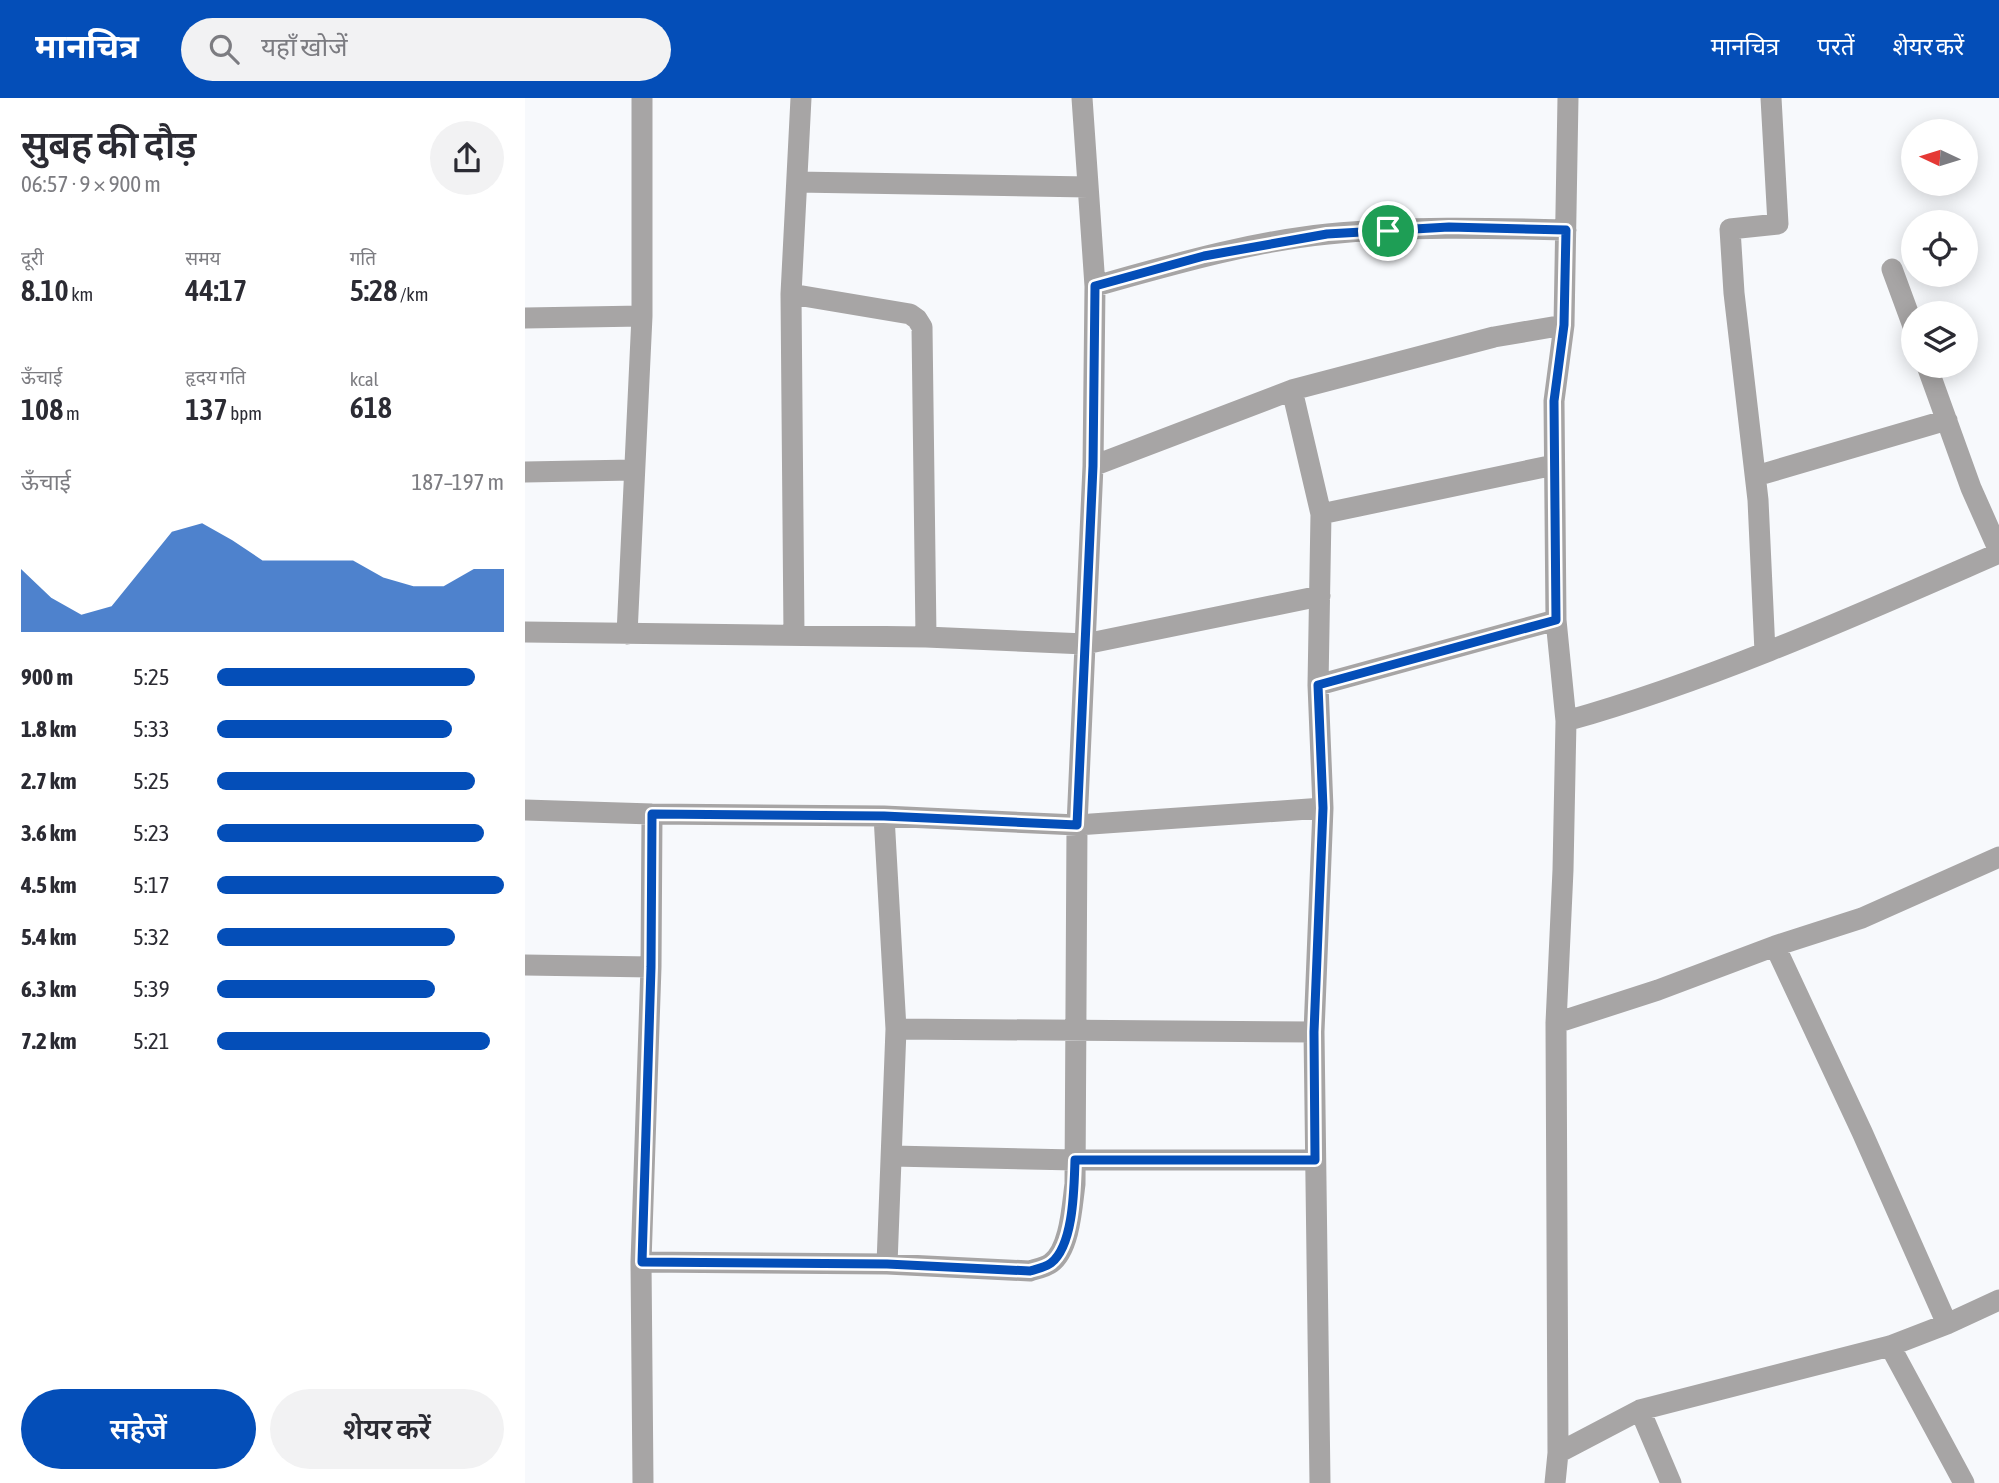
<!DOCTYPE html>
<html lang="hi">
<head>
<meta charset="utf-8">
<style>
	:root { --surface:#fff; --page:#f2f2f3; --text:#2b2b33; --muted:#7c7c81; --accent:#044eb8 }
	body { margin:0; font-family:"Asap Condensed","Noto Sans Devanagari",sans-serif; background:var(--page); color:var(--text); height:100vh; display:flex; flex-direction:column; font-size:26px; white-space:nowrap }
	* { box-sizing:border-box; margin:0 }
	p { font-size:23px; color:var(--muted) }
	.icon { flex:none; width:38px; height:38px; fill:none; stroke:currentColor; stroke-width:2; stroke-linecap:round; stroke-linejoin:round }
	.map { position:relative; flex:1; overflow:hidden }
	.drawer { display:flex; flex-direction:column; background:var(--surface); width:525px }
	.drawer>* { flex:none }
	.needle { width:46px; rotate:274deg }
	.fabs { position:absolute; left:1376px; top:21px; display:grid; gap:14px }
	.fabs a { display:grid; place-items:center; width:77px; height:77px; border-radius:50%; background:var(--surface); box-shadow:0 4px 18px #0003; font-size:35px }
	.pin { position:absolute; display:grid; place-items:center; width:60px; height:60px; color:#fff; margin:-30px; border:4px solid #fff; border-radius:50%; box-shadow:0 2px 7px #0007 }
	.round { display:grid; place-items:center; flex:none; width:74px; height:74px; border-radius:37px; background:var(--page) }
	.overview { display:flex; align-items:center; justify-content:space-between; height:119px; padding:0 21px }
	h1 { font-size:38px; font-weight:600; line-height:52px }
	.figures { display:grid; grid-template-columns:repeat(3,1fr); gap:10px; height:119px; padding:7px 21px }
	.figures div { display:grid; align-content:center }
	.figures b { font-size:30px; font-weight:600 }
	.figures small { font-size:19px; font-weight:400 }
	.figures p { font-size:19px }
	.chart { height:196px; padding:14px 21px }
	.chart p { display:flex; justify-content:space-between }
	.chart svg { width:100%; height:126px; margin-top:7px; fill:var(--accent); opacity:.7 }
	.cta { display:flex; gap:14px; margin-top:auto; padding:14px 21px }
	.cta a { flex:1; height:80px; border-radius:42px; background:var(--accent); color:#fff; font-size:28px; font-weight:600; line-height:80px; text-align:center }
	.cta a+a { background:var(--page); color:var(--text) }
	ul { padding:0 21px; list-style:none; font-size:23px }
	li { display:grid; grid-template-columns:112px 84px 1fr; align-items:center; height:52px }
	li i { height:18px; border-radius:9px; background:var(--accent) }
	header { display:flex; align-items:center; gap:42px; box-sizing:border-box; height:98px; padding:0 35px; background:var(--accent); color:#fff }
	header strong { font-size:33px }
	nav { display:flex; gap:38px; margin-inline-start:auto; font-size:24px }
	.search { width:490px; height:63px; background:var(--page); display:flex; align-items:center; gap:18px; box-sizing:border-box; padding:0 24px; border-radius:38px; color:var(--muted); font-size:26px }
	main { display:flex; flex:1; min-height:0 }
	.map>svg:first-child { display:block }
	.lines { fill:none; stroke-linecap:round; stroke-linejoin:round }
	.street { stroke:#a7a5a5; stroke-width:21 }
	.route-casing { stroke:#fff; stroke-width:14 }
	.route { stroke:#044eb8; stroke-width:9 }
</style>
</head>
<body>
<header>
<strong>मानचित्र</strong>
<div class="search"><svg class="icon" aria-label="search" viewBox="0 0 24 24"><circle cx="10" cy="10" r="6"/><path d="M15 15l6 6"/></svg>यहाँ खोजें</div>
<nav><a>मानचित्र</a><a>परतें</a><a>शेयर करें</a></nav>
</header>
<main>
<section class="drawer">
<div class="overview"><div><h1>सुबह की दौड़</h1><p>06:57 · 9 × 900 m</p></div><a class="round"><svg class="icon" aria-label="share" viewBox="0 0 24 24"><path d="M12 15V3M7 8l5-5 5 5M5 13v7h14v-7"/></svg></a></div>
<div class="figures">
<div><p>दूरी</p><b>8.10<small> km</small></b></div>
<div><p>समय</p><b>44:17</b></div>
<div><p>गति</p><b>5:28<small> /km</small></b></div>
</div>
<div class="figures">
<div><p>ऊँचाई</p><b>108<small> m</small></b></div>
<div><p>हृदय गति</p><b>137<small> bpm</small></b></div>
<div><p>kcal</p><b>618</b></div>
</div>
<div class="chart"><p><span>ऊँचाई</span>187–197 m</p>
<svg viewBox="0 0 160 44" preserveAspectRatio="none"><path d="M0 44V22L10 32L20 38L30 35L40 22L50 9L60 6L70 12L80 19L90 19L100 19L110 19L120 25L130 28L140 28L150 22L160 22V44z"/></svg>
</div>
<ul>
<li><b>900 m</b>5:25<i style="width:90%"></i></li>
<li><b>1.8 km</b>5:33<i style="width:82%"></i></li>
<li><b>2.7 km</b>5:25<i style="width:90%"></i></li>
<li><b>3.6 km</b>5:23<i style="width:93%"></i></li>
<li><b>4.5 km</b>5:17<i style="width:100%"></i></li>
<li><b>5.4 km</b>5:32<i style="width:83%"></i></li>
<li><b>6.3 km</b>5:39<i style="width:76%"></i></li>
<li><b>7.2 km</b>5:21<i style="width:95%"></i></li>
</ul>
<div class="cta"><a>सहेजें</a><a>शेयर करें</a></div>
</section>
<div class="map">
<svg width="1474" height="1385" viewBox="0 0 1474 1385">
	<rect width="100%" height="100%" fill="#f7f9fc"/>
	<g class="lines">
		<path class="street" d="M 272,84 L 563,89
			M 1367,171 L 1388,228
			M 570,188 C 646,167 724,144 803,136 C 882,128 962,130 1041,132
			M 266,196 L 385,216 L 392,221 L 397,229 L 401,539
			M 0,220 L 117,218
			M 1402,268 L 1446,390 L 1474,453
			M 767,292 L 796,416 L 793,587 L 798,710 L 789,934 L 795,1385
			M 568,368 L 767,292 L 969,239 L 1039,227
			M 0,374 L 108,372
			M 1231,378 L 1422,322
			M 796,416 L 1029,367
			M 0,534 L 401,539 L 560,546 L 795,498
			M 102,536 L 117,218 L 117,0
			M 269,537 L 266,196 L 276,0
			M 1240,554 L 1233,402 L 1209,195 L 1205,131 L 1253,126 L 1246,0
			M 793,587 L 1031,522
			M 1041,623 C 1190,581 1332,517 1474,455
			M 0,712 L 127,716 L 359,718 L 552,727 L 798,710
			M 359,718 L 371,931 L 362,1166
			M 1250,848 L 1337,1034 L 1422,1226
			M 0,867 L 126,869
			M 1031,925 L 1133,892 L 1250,848 L 1337,820 L 1474,759
			M 371,931 L 789,934
			M 367,1058 L 550,1062 L 790,1062
			M 116,1164 L 362,1166 L 505,1173 C 511,1171 521,1169 526,1165 C 545,1151 547,1108 550,1086 L 552,727 L 568,368 L 570,188 L 557,0
			M 1365,1248 L 1439,1385
			M 1115,1312 L 1146,1385
			M 1033,1355 L 1115,1312 L 1365,1248 L 1422,1226 L 1474,1202
			M 118,1385 L 116,1164 L 126,869 L 127,716
			M 1030,1385 L 1033,1355 L 1031,925 L 1038,772 L 1041,623 L 1031,522 L 1029,303 L 1039,227 L 1043,0"/>
	</g>
	<g class="lines">
		<g class="route-casing">
			<path id="route" d="M 924,129 L 1041,132 L 1039,227 L 1029,303 L 1031,522 L 793,587 L 798,710 L 789,934 L 790,1062 L 550,1062 C 549,1089 549,1147 526,1165 C 521,1169 512,1171 505,1173 L 362,1166 L 117,1164 L 126,869 L 127,716 L 359,718 L 552,727 L 568,368 L 570,188 L 679,158 L 802,136 Z"/>
		</g>
		<use href="#route" class="route"/>
	</g>
</svg>
<div class="fabs">
<a><svg class="needle" viewBox="-14 -14 28 28"><path d="M0-13l5 13h-10z" fill="#e53935"/><path d="M0 13l5-13h-10z" fill="#7c7c81"/></svg></a>
<a><svg class="icon" aria-label="locate" viewBox="0 0 24 24"><circle cx="12" cy="12" r="6"/><path d="M12 2v4M12 18v4M2 12h4M18 12h4"/></svg></a>
<a><svg class="icon" aria-label="layers" viewBox="0 0 24 24"><path d="M12 4l9 5-9 5-9-5zM3 14l9 5 9-5"/></svg></a>
</div>
<div class="pin" style="left:863px;top:133px;background:#1e9e55"><svg class="icon" aria-label="arrive" viewBox="0 0 24 24"><path d="M6 21V4h12l-3 4 3 4H6"/></svg></div>
</div>
</main>
</body>
</html>
